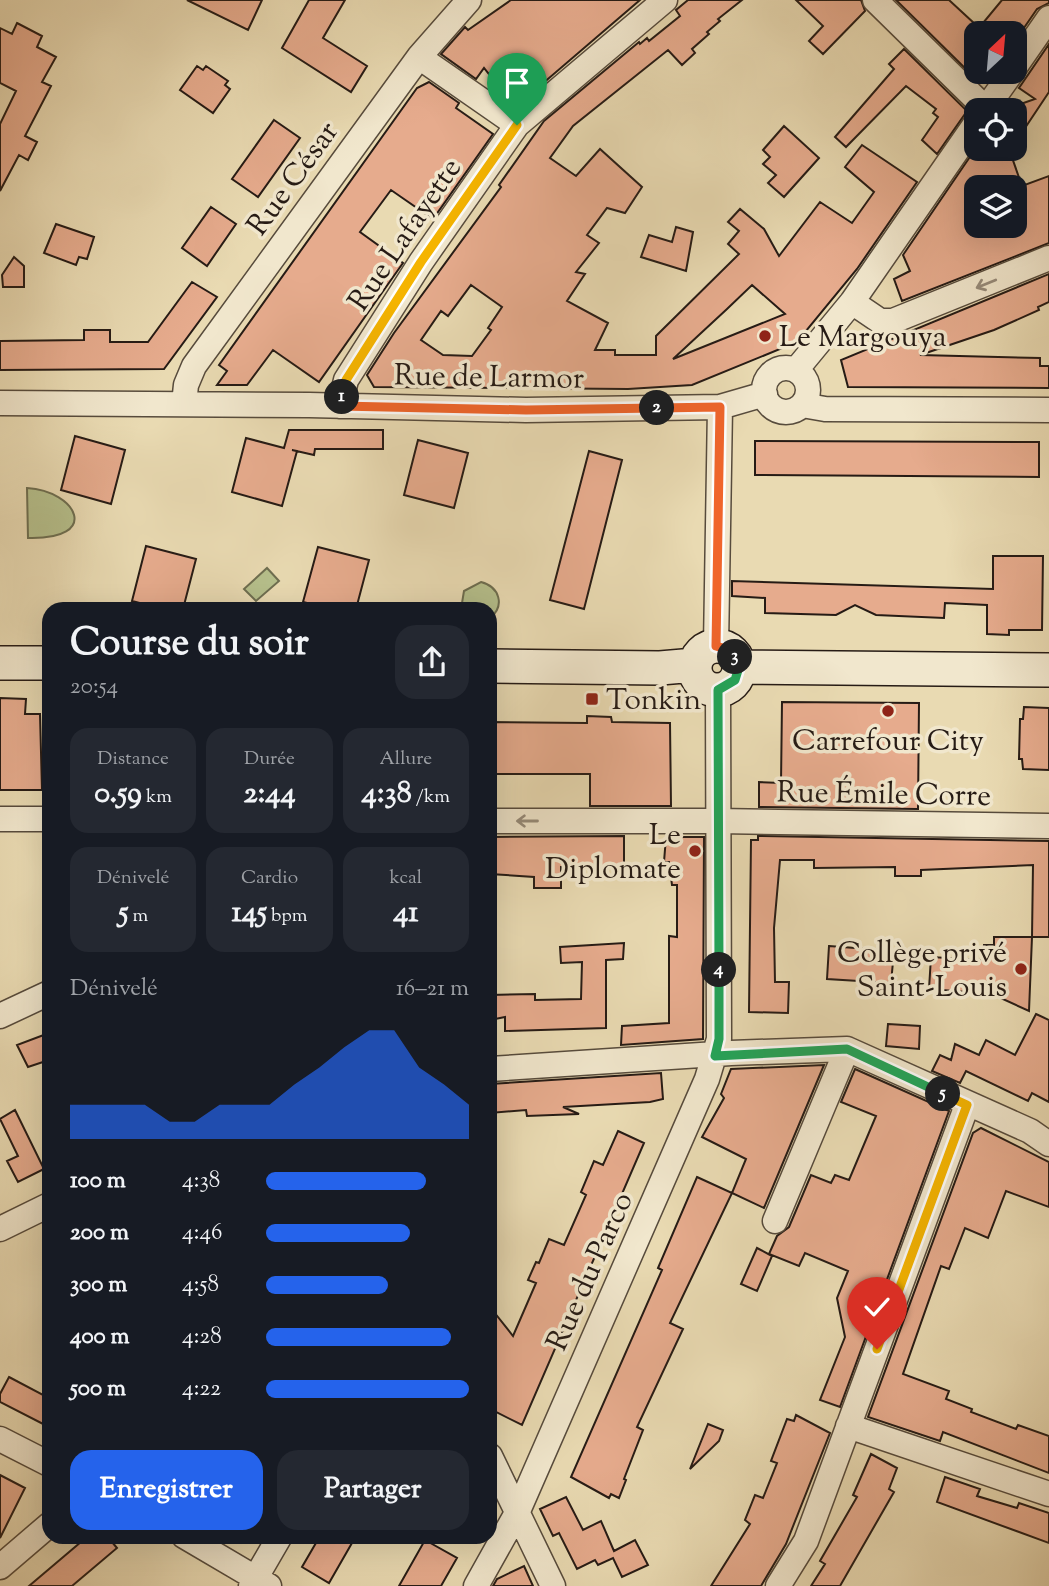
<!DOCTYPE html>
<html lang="fr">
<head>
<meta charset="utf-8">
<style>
	:root { --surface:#171b24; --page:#242831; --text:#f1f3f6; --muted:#9ea1a6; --accent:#2563eb }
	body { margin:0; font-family:"Sorts Mill Goudy",serif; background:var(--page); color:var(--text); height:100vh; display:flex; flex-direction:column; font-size:26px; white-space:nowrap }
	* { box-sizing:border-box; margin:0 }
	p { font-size:23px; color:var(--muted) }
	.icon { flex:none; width:38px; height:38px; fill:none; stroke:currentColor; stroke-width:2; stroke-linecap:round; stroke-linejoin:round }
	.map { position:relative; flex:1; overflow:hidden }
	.side { position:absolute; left:42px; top:602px; width:455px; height:942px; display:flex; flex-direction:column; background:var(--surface); border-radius:21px; box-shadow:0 7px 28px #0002 }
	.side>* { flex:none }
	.needle { width:46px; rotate:26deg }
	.controls { position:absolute; left:964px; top:21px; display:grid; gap:14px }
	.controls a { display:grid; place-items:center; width:63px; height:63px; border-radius:14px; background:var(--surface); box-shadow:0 7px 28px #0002; font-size:35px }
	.pin { position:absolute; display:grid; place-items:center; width:60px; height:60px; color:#fff; margin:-72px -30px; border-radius:50% 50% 50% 0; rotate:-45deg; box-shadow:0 0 7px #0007 }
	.pin .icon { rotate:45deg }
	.km { position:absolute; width:35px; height:35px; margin:-18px; border-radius:50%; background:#222; color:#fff; font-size:19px; line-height:35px; text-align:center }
	.round { display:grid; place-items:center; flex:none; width:74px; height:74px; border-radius:21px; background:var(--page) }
	.headline { display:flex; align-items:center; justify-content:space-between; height:119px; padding:0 28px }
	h1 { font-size:38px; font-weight:700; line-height:52px }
	.metrics { display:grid; grid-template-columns:repeat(3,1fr); gap:10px; height:119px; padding:7px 28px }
	.metrics div { display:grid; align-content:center; border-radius:18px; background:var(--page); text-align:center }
	.metrics b { font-size:30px; font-weight:700 }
	.metrics small { font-size:19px; font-weight:400 }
	.metrics p { font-size:19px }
	.chart { height:196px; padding:14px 28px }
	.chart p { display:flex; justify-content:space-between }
	.chart svg { width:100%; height:126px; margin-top:7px; fill:var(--accent); opacity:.7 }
	.cta { display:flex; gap:14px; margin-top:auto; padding:14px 28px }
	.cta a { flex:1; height:80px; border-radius:21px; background:var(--accent); color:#fff; font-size:28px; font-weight:700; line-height:80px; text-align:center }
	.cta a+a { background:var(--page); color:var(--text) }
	ul { padding:0 28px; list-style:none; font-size:23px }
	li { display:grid; grid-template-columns:112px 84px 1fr; align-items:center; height:52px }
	li i { height:18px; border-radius:9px; background:var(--accent) }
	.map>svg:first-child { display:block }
	.green { fill:#b6c08c; stroke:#6e6e50; stroke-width:2 }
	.building { fill:#e6ab8d; stroke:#261b15; stroke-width:2; fill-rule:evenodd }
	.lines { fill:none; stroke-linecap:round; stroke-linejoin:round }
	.minor-casing { stroke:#574b3c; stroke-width:27 }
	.secondary-casing { stroke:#261b15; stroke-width:36 }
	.minor { stroke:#f1e7cd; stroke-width:24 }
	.secondary { stroke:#f1e7cd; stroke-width:33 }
	.oneway { stroke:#968b7a }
	.split-1-casing { stroke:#fff; stroke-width:14 }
	.split-2-casing { stroke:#fff; stroke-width:14 }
	.split-3-casing { stroke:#fff; stroke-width:14 }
	.split-4-casing { stroke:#fff; stroke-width:14 }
	.split-5-casing { stroke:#fff; stroke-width:14 }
	.split-6-casing { stroke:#fff; stroke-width:14 }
	.split-1 { stroke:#f5b400; stroke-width:9 }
	.split-2 { stroke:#f0652b; stroke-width:9 }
	.split-3 { stroke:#f0652b; stroke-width:9 }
	.split-4 { stroke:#22a559; stroke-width:9 }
	.split-5 { stroke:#22a559; stroke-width:9 }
	.split-6 { stroke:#f5b400; stroke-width:9 }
	.poi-dot { fill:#8f2418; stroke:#f1e7cd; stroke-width:2.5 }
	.labels { text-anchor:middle; stroke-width:7; stroke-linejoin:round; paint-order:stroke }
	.street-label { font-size:30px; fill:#261b15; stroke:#f1e7cd }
	.poi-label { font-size:30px; fill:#261b15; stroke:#f1e7cd; text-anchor:start }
</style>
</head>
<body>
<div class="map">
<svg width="1049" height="1586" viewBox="0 0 1049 1586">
	<rect width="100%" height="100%" fill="#e9dab2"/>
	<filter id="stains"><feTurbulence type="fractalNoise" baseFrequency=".00286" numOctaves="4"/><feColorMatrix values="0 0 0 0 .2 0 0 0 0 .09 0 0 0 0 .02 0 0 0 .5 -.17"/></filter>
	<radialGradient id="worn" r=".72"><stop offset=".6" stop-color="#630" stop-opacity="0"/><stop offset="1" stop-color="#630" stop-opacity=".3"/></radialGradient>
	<path class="green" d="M 27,488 C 77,491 102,540 28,538 Z
		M 267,568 L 279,581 L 256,601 L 244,589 Z
		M 481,582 C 500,587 505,606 490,618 L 490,609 L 461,609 L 464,591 Z"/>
	<path class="building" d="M 187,0 L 262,0 L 248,30 Z
		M 309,0 L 345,0 L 323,38 L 367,66 L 351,92 L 282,48 Z
		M 511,0 L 640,0 L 534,91 L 530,87 L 511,102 L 484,68 L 476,79 L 441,54 L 465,27 L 468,30 Z
		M 688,0 L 742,0 L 718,19 L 720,21 L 707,32 L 709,34 L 692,49 L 695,53 L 682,65 L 668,50 L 573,126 L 550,158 L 576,176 L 600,149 L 642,187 L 625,213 L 607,208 L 587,235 L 599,243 L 576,272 L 585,274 L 567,301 L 608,323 L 595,350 L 615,350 L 615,355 L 656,355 L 656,336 L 739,254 L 728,244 L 739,231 L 728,222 L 740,209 L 764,229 L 779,256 L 820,202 L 852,223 L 874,192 L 845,167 L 862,145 L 917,182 L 857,269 L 797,342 L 692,385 L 628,389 L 374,387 L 367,375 L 394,333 L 501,187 L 499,185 L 544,121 L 639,42 L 640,44 L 647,38 L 649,41 L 680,16 L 676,10 ZM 471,285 L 502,307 L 488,328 L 491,330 L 472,356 L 443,355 L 421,340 L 441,311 L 448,316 ZM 752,285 L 785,314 L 673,359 L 727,309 Z
		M 796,0 L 861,0 L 865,11 L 823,54 L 809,41 L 823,26 Z
		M 896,0 L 949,0 L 976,25 L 976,79 Z
		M 1002,0 L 1049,0 L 1049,3 L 1037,9 L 1015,41 L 1015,33 L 986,33 L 983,23 Z
		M 17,23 L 42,36 L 37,47 L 56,57 L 42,82 L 51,86 L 25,136 L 37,142 L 28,160 L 19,155 L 0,191 L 0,124 L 16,91 L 0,83 L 0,28 L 12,34 Z
		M 1049,44 L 1049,92 L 1015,143 L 1015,106 L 1035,99 L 1019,88 Z
		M 904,49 L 967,111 L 937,154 L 922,140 L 938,117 L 933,113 L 936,109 L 906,86 L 846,147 L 835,137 L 894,69 L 889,64 Z
		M 197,66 L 203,70 L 206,66 L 228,81 L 225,85 L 230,89 L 213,113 L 180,90 Z
		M 429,82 L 459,103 L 456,108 L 493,134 L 433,219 L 391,190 L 360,232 L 403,263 L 398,270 L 319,382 L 273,350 L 247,385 L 217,385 L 227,371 L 219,365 L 417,88 Z
		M 274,120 L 300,138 L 258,197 L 232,179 Z
		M 784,126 L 819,158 L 784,197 L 768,183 L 776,175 L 763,164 L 770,157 L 763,150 Z
		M 976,148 L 1009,149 L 1022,186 L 1049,176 L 1049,243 L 902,301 L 894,279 L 910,271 L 903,255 ZM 976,187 L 1018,187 L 1015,188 L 1015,207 L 1022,226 L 976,226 Z
		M 211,207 L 236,224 L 207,266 L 182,248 Z
		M 56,224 L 94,237 L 87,259 L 79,257 L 76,265 L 44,253 Z
		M 676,227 L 693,232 L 686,271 L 641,257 L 649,235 L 672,242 Z
		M 14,257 L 24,266 L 24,287 L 3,287 L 2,275 Z
		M 1049,274 L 1049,302 L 1038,307 L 1039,310 L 994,330 L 920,355 L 1040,358 L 1040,366 L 1049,366 L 1049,388 L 848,387 L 841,360 Z
		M 192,282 L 217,297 L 164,369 L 0,370 L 0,341 L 84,340 L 84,330 L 110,330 L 110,342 L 148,342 Z
		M 289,430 L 383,430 L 383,449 L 315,449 L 314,455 L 292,450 L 297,451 L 282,506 L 232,492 L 246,438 L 284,448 Z
		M 75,436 L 125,450 L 111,504 L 61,490 Z
		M 418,440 L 468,453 L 454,508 L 404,495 Z
		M 755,441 L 1039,442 L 1039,477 L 755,475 Z
		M 589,451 L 622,460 L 584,609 L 550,600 Z
		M 146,546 L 196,559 L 183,609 L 150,609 L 151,606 L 132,601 Z
		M 318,547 L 369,560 L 356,609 L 322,609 L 323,607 L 303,602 Z
		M 993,556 L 1043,556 L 1042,630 L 1009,630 L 1009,635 L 987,634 L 987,605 L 945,603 L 944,618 L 876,615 L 855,605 L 836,615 L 765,613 L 765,598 L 732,596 L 732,581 L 993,589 Z
		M 0,698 L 26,699 L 25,714 L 40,714 L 42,790 L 0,790 Z
		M 782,702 L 919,703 L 918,809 L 759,807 L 759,782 L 781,783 Z
		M 1024,707 L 1049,708 L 1049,770 L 1023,769 L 1022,759 L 1019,759 L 1020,719 L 1023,719 Z
		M 587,716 L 611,717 L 612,722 L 670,723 L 671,806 L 590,806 L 590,774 L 490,774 L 490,722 L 587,723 Z
		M 624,836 L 624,867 L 561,867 L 561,888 L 534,888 L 534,877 L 490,874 L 490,837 Z
		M 758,836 L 1049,841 L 1049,937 L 1032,937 L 1033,865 L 921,870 L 921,876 L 895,876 L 895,867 L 814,868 L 814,860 L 780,860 L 774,928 L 775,982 L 789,982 L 788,1013 L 749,1012 L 751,840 L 758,840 Z
		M 666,837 L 704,837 L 703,1039 L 621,1045 L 622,1026 L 669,1023 L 669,936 L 677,937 L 677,885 L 672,885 L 669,862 L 664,862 Z
		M 994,937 L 1032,937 L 1029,1011 L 992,994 L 929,989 L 931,957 L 982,960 L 984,945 L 994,945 Z
		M 624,943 L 623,959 L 606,960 L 606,1028 L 505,1031 L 505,1017 L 490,1020 L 490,995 L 535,994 L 535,1000 L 581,999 L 582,962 L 561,963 L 560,947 Z
		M 829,946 L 894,951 L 891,983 L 827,979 Z
		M 1036,1014 L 1049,1020 L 1049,1102 L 1032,1093 L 1028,1101 L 966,1071 L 960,1083 L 932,1071 L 940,1055 L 951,1060 L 955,1044 L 979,1055 L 986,1040 L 1015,1055 Z
		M 888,1024 L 920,1026 L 919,1049 L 886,1046 Z
		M 49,1033 L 49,1060 L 28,1067 L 17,1045 Z
		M 824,1065 L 764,1208 L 732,1193 L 746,1159 L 702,1137 L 724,1098 L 721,1094 L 731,1069 Z
		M 855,1069 L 949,1111 L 840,1407 L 820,1400 L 845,1337 L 837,1298 L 848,1271 L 805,1253 L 799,1266 L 769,1254 L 777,1236 L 789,1227 L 811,1175 L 831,1183 L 835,1175 L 849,1180 L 876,1116 L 841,1102 Z
		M 661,1073 L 663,1099 L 650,1102 L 563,1107 L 579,1114 L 527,1116 L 526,1110 L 490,1113 L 490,1084 Z
		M 15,1110 L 44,1169 L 18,1182 L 7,1161 L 18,1156 L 0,1119 Z
		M 981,1128 L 1049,1162 L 1049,1207 L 1006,1191 L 988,1238 L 965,1228 L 949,1269 L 941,1266 L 903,1374 L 949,1391 L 946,1399 L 972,1409 L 971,1412 L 1016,1429 L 1018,1425 L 1049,1436 L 1049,1473 L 943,1432 L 940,1441 L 868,1417 L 973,1133 Z
		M 618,1131 L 644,1143 L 522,1425 L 490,1409 L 490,1307 L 513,1336 L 536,1283 L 528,1280 L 536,1262 L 539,1263 L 549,1239 L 564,1245 L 586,1195 L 581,1192 L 594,1161 L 603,1165 Z
		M 697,1177 L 732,1193 L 670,1323 L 683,1329 L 637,1427 L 643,1430 L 624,1479 L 626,1480 L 619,1498 L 611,1494 L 609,1498 L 571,1477 L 662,1270 L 658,1268 Z
		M 757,1248 L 772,1256 L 757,1291 L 741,1284 Z
		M 9,1377 L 49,1398 L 49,1427 L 0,1402 L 0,1394 Z
		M 796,1415 L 830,1433 L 786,1544 L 761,1586 L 711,1586 L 750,1524 L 745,1520 L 755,1495 L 763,1498 L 777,1463 L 771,1461 L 787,1419 L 794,1421 Z
		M 708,1424 L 723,1430 L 719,1441 L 690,1469 Z
		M 871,1454 L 897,1468 L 889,1489 L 894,1492 L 840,1586 L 811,1586 L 825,1564 L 820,1561 L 857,1497 L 853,1495 Z
		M 0,1475 L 25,1488 L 0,1538 Z
		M 945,1477 L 980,1489 L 977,1496 L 1017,1508 L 1019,1503 L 1049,1513 L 1049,1543 L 937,1502 Z
		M 566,1497 L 583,1530 L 601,1521 L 614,1551 L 635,1540 L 648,1565 L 622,1577 L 613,1558 L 598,1565 L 595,1560 L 577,1569 L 559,1533 L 553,1536 L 540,1509 Z
		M 88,1536 L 107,1536 L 117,1548 L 72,1586 L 29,1586 Z
		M 320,1536 L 356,1536 L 329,1583 L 302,1567 Z
		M 425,1540 L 457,1558 L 441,1586 L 399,1586 Z
		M 524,1566 L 533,1586 L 493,1586 L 497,1579 Z"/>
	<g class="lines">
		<g class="minor-casing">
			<path id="minor" d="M 875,0 L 986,109
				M 419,57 L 517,125
				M 1015,67 L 1049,18
				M 985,110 L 1012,72
				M 852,302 L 880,321 L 893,321 L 1049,258
				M764 390a22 22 0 1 1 44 0a22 22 0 1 1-44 0Z
				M 796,370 L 852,302 L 976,123
				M 0,403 L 309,405 L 526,410 L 720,407 L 765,394
				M 184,404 L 186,385 L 194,366 L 419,57 L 469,0
				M 802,405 L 825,409 L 1049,410
				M 340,406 L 346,380 L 421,262 L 517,125 L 665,0
				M 716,646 L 720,407
				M 0,819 L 49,819
				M 490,821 L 718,821 L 1049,826
				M 0,1016 L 49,993
				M 490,1069 L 731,1053 L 847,1049 L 1030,1131 L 1049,1144
				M 775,1221 L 847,1049
				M 0,1229 L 49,1205
				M 848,1426 L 1049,1494
				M 0,1439 L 49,1464
				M 490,1456 L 553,1586
				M 184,1536 L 269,1586
				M 0,1567 L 49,1525
				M 251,1586 L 280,1536
				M 476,1586 L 518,1511 L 707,1079 L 719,1039 L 718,690
				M 778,1586 L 806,1541 L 967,1105"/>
		</g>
		<g class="secondary-casing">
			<path id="secondary" d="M695 668a22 22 0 1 1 44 0a22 22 0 1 1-44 0Z
				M 0,663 L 49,663
				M 490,666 L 660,668 L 695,665
				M 739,667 L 1049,670"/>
		</g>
		<use href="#minor" class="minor"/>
		<use href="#secondary" class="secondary"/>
	</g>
	<defs><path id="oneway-shaft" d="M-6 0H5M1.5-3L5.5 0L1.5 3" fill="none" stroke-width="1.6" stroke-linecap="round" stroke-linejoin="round" transform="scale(1.75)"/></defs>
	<g class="oneway">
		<use href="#oneway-shaft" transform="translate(986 284) rotate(158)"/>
		<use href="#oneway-shaft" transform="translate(527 821) rotate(180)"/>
	</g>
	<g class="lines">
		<g class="split-1-casing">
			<path id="split-1" d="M 342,397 L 346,380 L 421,262 L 517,125"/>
		</g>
		<g class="split-2-casing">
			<path id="split-2" d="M 342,397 L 340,406 L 526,410 L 657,408"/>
		</g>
		<g class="split-3-casing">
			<path id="split-3" d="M 657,408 L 720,407 L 716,646 L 729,650 L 735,657"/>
		</g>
		<g class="split-4-casing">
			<path id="split-4" d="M 719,970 L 718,690 L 735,680 L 739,667 L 735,657"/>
		</g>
		<g class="split-5-casing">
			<path id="split-5" d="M 719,970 L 719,1039 L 715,1056 L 847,1049 L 943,1094"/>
		</g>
		<g class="split-6-casing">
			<path id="split-6" d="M 877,1349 L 967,1105 L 943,1094"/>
		</g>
		<use href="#split-1" class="split-1"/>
		<use href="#split-2" class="split-2"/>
		<use href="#split-3" class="split-3"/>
		<use href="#split-4" class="split-4"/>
		<use href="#split-5" class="split-5"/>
		<use href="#split-6" class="split-6"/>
	</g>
	<g class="poi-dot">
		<circle cx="765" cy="336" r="7"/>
		<rect x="585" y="692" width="14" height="14" rx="3.5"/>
		<circle cx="888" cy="711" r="7"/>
		<circle cx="695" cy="851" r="7"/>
		<circle cx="1021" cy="969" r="7"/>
	</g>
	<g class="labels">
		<g class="street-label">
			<text transform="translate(292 178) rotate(-54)" y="10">Rue César</text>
			<text transform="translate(404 234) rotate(-56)" y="10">Rue Lafayette</text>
			<text transform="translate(489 376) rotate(1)" y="10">Rue de Larmor</text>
			<text transform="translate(884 793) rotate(1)" y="10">Rue Émile Corre</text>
			<text transform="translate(589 1271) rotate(-66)" y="10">Rue du Parco</text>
		</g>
		<g class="poi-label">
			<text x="779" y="346">Le Margouya</text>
			<text x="606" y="709">Tonkin</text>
			<text x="888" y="750" text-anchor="middle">Carrefour City</text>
			<text x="681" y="844" text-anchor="end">Le<tspan x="681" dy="34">Diplomate</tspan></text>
			<text x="1007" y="962" text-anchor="end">Collège privé<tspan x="1007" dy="34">Saint-Louis</tspan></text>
		</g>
	</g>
	<rect width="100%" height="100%" filter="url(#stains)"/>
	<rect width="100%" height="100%" fill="url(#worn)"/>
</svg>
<div class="controls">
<a><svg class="needle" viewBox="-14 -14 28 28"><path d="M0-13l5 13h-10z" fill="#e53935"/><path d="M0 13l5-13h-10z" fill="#9ea1a6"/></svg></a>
<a><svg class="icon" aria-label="locate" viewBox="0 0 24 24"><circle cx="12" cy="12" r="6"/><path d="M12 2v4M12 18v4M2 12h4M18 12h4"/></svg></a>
<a><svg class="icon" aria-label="layers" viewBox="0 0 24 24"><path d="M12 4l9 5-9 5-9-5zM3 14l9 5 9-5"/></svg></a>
</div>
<div class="pin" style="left:517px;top:125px;background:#1e9e55"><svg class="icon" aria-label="arrive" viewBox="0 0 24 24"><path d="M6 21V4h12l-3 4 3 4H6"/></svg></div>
<div class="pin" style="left:877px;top:1349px;background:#d93025"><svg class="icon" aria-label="check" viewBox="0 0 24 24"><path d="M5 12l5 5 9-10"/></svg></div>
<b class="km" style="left:342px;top:397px">1</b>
<b class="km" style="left:657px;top:408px">2</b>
<b class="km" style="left:735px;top:657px">3</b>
<b class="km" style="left:719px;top:970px">4</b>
<b class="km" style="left:943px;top:1094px">5</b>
<section class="side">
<div class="headline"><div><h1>Course du soir</h1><p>20:54</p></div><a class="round"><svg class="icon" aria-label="share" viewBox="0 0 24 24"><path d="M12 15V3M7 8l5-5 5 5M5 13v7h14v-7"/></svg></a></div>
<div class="metrics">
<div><p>Distance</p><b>0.59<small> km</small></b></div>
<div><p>Durée</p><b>2:44</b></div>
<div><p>Allure</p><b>4:38<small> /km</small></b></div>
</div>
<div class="metrics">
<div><p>Dénivelé</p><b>5<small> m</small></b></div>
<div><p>Cardio</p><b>145<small> bpm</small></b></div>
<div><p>kcal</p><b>41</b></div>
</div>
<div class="chart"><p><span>Dénivelé</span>16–21 m</p>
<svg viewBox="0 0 160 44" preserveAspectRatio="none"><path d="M0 44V32L10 32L20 32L30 32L40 38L50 38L60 32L70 32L80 32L90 25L100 19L110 12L120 6L130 6L140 19L150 25L160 32V44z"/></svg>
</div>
<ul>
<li><b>100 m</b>4:38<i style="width:79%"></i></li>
<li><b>200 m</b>4:46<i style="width:71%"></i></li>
<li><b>300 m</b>4:58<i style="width:60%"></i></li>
<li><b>400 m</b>4:28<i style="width:91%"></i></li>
<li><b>500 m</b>4:22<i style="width:100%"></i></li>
</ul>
<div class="cta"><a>Enregistrer</a><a>Partager</a></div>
</section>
</div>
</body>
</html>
